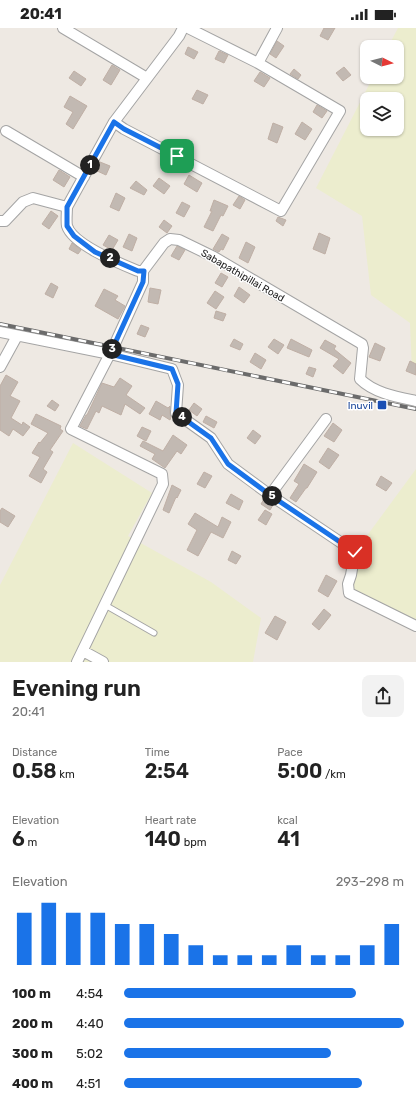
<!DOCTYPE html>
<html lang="en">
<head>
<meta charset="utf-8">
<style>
	:root { --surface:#fff; --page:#f2f2f2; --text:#222; --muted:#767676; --accent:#1a73e8 }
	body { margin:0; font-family:Rubik,sans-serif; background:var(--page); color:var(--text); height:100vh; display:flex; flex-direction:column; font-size:15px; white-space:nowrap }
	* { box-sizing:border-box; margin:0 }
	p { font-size:13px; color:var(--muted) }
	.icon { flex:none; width:22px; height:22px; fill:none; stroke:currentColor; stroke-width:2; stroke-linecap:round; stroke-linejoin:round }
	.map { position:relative; height:634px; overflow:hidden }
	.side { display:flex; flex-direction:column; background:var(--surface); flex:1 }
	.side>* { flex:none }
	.needle { width:26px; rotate:96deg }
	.buttons { position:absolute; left:360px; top:12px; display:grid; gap:8px }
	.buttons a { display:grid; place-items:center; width:44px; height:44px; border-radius:8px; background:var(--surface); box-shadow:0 1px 3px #0004; font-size:20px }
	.pin { position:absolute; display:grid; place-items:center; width:34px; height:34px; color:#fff; margin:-17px; border-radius:8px; box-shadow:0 2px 6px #0006 }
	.km { position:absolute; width:20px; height:20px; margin:-10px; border-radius:50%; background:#222; color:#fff; font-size:11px; line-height:20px; text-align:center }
	.round { display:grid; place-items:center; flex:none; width:42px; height:42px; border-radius:8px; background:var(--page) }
	.headline { display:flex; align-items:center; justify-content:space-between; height:68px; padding:0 12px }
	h1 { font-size:22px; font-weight:600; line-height:30px }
	.stats { display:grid; grid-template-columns:repeat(3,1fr); gap:6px; height:68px; padding:4px 12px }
	.stats div { display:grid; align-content:center }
	.stats b { font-size:20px; font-weight:600 }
	.stats small { font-size:11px; font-weight:400 }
	.stats p { font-size:11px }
	.chart { height:112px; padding:8px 12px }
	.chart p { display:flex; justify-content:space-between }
	.chart svg { width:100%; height:72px; margin-top:4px; stroke:var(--accent); stroke-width:6 }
	ul { padding:0 12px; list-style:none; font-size:13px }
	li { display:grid; grid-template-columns:64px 48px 1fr; align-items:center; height:30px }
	li i { height:10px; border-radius:5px; background:var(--accent) }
	.status { display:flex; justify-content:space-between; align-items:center; height:28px; padding:0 20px; background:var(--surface); direction:ltr }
	.status svg { height:11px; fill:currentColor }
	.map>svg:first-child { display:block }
	.farmland { fill:#ecedce; fill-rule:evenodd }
	.building { fill:#c2b9b2; stroke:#bfafa5 }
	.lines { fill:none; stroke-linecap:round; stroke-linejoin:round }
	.service-casing { stroke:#a4a4a4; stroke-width:7 }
	.minor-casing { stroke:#a4a4a4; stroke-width:12 }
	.service { stroke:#fff; stroke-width:5 }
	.minor { stroke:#fff; stroke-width:10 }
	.rail-casing { stroke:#6b6b6b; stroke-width:4 }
	.rail { stroke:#fff; stroke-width:2.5; stroke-dasharray:8; stroke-linecap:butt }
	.route-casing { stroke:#fff; stroke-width:8 }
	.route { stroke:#1a73e8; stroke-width:5 }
	.transit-dot { fill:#1a4fb4; stroke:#fff; stroke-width:1.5 }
	.labels { text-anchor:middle; stroke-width:3; stroke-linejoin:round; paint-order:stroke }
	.street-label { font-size:10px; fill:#1d1d1d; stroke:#fff }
	.transit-label { font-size:10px; fill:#164399; stroke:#fff; text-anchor:end }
</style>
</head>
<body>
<div class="status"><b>20:41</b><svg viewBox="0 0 49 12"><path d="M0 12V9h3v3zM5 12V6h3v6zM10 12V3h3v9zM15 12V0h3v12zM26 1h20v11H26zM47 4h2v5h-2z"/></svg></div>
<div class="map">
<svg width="416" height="634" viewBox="0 0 416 634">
	<rect width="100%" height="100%" fill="#eee9e3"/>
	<path class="farmland" d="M 398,0 L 416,0 L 416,344 L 412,343 L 410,295 L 371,267 L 362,188 L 316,160 L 373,49 L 397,49 L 397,19 L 388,19 ZM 367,71 L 397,71 L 397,101 L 367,101 Z
		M 73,415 L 152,465 L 128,508 L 211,554 L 261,590 L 253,634 L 0,634 L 0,557 Z
		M 416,441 L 416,598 L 349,565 L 355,524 Z"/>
	<path class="building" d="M 324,0 L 335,0 L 328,12 L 320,8 Z
		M 277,13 L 284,18 L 276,30 L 270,26 Z
		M 188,19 L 198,24 L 194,31 L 185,26 Z
		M 219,23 L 228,27 L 224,35 L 215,31 Z
		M 112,37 L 120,42 L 111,57 L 103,52 Z
		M 344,39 L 351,47 L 343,53 L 336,45 Z
		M 294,41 L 301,47 L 298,51 L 290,46 Z
		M 74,43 L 86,51 L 81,58 L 69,50 Z
		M 260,44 L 270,50 L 264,59 L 254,53 Z
		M 197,62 L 208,67 L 203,76 L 192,71 Z
		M 70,68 L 87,78 L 73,101 L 66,96 L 73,84 L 64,79 Z
		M 317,77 L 327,83 L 322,90 L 313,84 Z
		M 302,94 L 312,101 L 305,112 L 295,106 Z
		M 273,95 L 283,99 L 277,115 L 268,111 Z
		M 100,134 L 110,138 L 106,147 L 95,142 Z
		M 59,142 L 70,149 L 64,159 L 53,152 Z
		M 189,147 L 202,155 L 197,164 L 184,156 Z
		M 159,150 L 170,158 L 164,166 L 153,158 Z
		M 136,153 L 147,162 L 144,167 L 130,160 Z
		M 116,165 L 125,170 L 119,183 L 110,179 Z
		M 239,168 L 245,172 L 240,181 L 233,177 Z
		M 214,172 L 228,178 L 223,188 L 221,187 L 213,203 L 204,199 L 212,183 L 210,183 Z
		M 182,174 L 190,178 L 184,189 L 176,185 Z
		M 51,183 L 58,188 L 49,201 L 42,196 Z
		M 278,189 L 286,192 L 283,198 L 276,193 Z
		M 164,192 L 172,198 L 167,205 L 159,199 Z
		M 319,205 L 330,210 L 325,226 L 313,221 Z
		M 129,206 L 137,210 L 132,223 L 123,219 Z
		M 222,206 L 229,210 L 223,222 L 221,221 L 219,224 L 213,221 Z
		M 109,207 L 118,212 L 112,222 L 103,217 Z
		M 246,214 L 255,219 L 248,235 L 239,230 Z
		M 72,215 L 81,222 L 78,226 L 69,221 Z
		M 177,218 L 185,222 L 179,232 L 171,228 Z
		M 221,245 L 228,249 L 222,259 L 215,255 Z
		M 51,255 L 58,259 L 53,270 L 45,266 Z
		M 239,259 L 250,267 L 244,275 L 234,268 Z
		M 150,260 L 161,262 L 158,276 L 148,274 Z
		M 104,261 L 118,268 L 115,272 L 125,278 L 118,291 L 95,278 Z
		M 215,263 L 224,269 L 216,281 L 207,275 Z
		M 216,283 L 226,286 L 223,293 L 214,290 Z
		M 141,297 L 149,300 L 145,309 L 137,306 Z
		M 234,311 L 243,316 L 240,322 L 230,318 Z
		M 274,311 L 284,317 L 278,326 L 268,319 Z
		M 291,311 L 312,322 L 309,329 L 287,320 Z
		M 325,312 L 336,318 L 334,321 L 351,335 L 343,346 L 333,338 L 339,331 L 320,320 Z
		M 375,315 L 385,320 L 380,333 L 369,329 Z
		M 255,325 L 266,332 L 261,341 L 250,334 Z
		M 410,333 L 416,336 L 416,347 L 406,343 Z
		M 309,339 L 316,341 L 313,349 L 306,346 Z
		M 6,347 L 18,354 L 10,368 L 20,373 L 11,390 L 22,397 L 23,394 L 30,399 L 23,408 L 13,401 L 9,408 L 0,402 L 0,358 Z
		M 120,350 L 132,358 L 126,367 L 145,380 L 140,386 L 125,376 L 121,387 L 102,378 L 99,385 L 96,383 L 87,401 L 80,398 L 86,387 L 87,387 L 102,355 L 114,359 Z
		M 52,372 L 59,377 L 55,383 L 47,378 Z
		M 156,373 L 168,380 L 170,378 L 170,385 L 171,389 L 170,392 L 162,387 L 160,392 L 149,386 Z
		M 194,375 L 202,381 L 197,388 L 189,382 Z
		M 36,386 L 61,398 L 60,401 L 63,403 L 50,422 L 53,424 L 43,441 L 47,444 L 41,455 L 29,448 L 40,429 L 32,425 L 39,414 L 40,415 L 48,405 L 31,396 Z
		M 206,388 L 217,394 L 214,400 L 203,394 Z
		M 333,395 L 342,402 L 334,414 L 324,408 Z
		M 142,399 L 151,403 L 146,413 L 137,408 Z
		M 253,402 L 261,408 L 255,416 L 247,410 Z
		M 173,407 L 187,417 L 181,426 L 177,423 L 165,440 L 152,431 L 155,426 L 140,418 L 143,413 L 163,423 Z
		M 328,420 L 339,427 L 329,441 L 319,434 Z
		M 304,436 L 317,444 L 307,460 L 306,460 L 296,474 L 290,470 L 299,456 L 294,453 Z
		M 204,444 L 212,448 L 205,460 L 197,456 Z
		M 381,448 L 392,455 L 386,463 L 376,457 Z
		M 172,457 L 181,462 L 177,470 L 176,469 L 169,485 L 163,482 Z
		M 231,466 L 243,473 L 239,482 L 226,475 Z
		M 264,471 L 273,477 L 270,482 L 261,476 Z
		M 2,480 L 15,488 L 8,499 L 0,494 L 0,483 Z
		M 265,482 L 272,486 L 266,497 L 258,492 Z
		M 195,485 L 218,499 L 222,489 L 231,494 L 223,510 L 211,504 L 198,528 L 187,522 L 197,502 L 188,496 Z
		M 232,523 L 241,528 L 236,536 L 228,532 Z
		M 326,547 L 337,553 L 328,569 L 318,563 Z
		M 324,581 L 331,587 L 319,602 L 312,596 Z
		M 275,588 L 286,594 L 277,612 L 265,605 Z"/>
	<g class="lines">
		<g class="service-casing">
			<path id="service" d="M 105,577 L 154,605"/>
		</g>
		<g class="minor-casing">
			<path id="minor" d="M 63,0 L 147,50
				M 188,0 L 258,35 L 277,0
				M 114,94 L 124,101 L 281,183 L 340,83 L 258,35
				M 6,103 L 84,149
				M 67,179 C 67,184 66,193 67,198 C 73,217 121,236 138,243 L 143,243 L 164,215 L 170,211 L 179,212 L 214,229 L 362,316 L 363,320 L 360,351 C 374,365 397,369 416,373
				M 0,193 L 5,193 L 23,174 L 33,170 L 67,179 L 114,94 L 179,8 L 183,0
				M 0,304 L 110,326 L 172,341 L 178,357 L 176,385 L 211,410 L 228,436 L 270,467 L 355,524 L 351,547 L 348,556 L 349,565 L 416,598
				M 0,339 L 17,308
				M 270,467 L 326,391
				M 83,623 L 103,634
				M 77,634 L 163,456 L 162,446 L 71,401 L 113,320 L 143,254 L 143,243"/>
		</g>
		<use href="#service" class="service"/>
		<use href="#minor" class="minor"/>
		<g class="rail-casing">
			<path id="rail" d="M 0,296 L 416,381"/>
		</g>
		<use href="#rail" class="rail"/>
	</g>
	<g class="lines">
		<g class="route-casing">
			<path id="route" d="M 177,128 L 124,101 L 114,94 L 67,179 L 67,198 L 74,208 L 95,224 L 138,243 L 144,243 L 143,254 L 110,326 L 172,341 L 178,356 L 176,385 L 211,410 L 228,436 L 270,467 L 355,524"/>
		</g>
		<use href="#route" class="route"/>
	</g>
	<rect class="transit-dot" x="377" y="372" width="10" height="10" rx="2"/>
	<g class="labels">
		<g class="street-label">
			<text transform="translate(243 247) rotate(30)" y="4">Sabapathipillai Road</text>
		</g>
		<g class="transit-label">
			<text x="373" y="381">Inuvil</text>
		</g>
	</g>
</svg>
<div class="buttons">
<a><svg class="needle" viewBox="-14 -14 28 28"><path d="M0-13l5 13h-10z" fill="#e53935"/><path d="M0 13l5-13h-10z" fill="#767676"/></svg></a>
<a><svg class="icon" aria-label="layers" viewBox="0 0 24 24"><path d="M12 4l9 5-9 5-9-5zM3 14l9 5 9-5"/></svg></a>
</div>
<div class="pin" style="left:177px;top:128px;background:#1e9e55"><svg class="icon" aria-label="arrive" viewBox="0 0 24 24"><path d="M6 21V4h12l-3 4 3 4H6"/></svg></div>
<div class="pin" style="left:355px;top:524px;background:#d93025"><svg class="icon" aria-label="check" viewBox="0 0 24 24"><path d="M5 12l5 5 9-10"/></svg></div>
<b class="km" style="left:90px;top:137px">1</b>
<b class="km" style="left:110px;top:230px">2</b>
<b class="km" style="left:112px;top:321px">3</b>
<b class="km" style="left:182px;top:389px">4</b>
<b class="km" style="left:272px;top:468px">5</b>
</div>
<section class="side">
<div class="headline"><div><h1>Evening run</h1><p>20:41</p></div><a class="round"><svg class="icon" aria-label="share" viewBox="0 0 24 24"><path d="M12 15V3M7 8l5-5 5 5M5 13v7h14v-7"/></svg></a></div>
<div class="stats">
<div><p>Distance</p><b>0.58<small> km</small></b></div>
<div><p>Time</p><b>2:54</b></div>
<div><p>Pace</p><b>5:00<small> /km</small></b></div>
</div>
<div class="stats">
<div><p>Elevation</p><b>6<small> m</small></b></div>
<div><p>Heart rate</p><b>140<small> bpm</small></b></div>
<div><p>kcal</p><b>41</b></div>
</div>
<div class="chart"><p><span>Elevation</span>293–298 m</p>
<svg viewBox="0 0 160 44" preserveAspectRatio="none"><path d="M5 44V12M15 44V6M25 44V12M35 44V12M45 44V19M55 44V19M65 44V25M75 44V32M85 44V38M95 44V38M105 44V38M115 44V32M125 44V38M135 44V38M145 44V32M155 44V19"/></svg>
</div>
<ul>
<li><b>100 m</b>4:54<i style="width:83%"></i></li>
<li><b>200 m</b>4:40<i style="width:100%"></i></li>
<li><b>300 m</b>5:02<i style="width:74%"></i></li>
<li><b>400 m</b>4:51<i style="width:85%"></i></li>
</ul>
</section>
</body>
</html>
